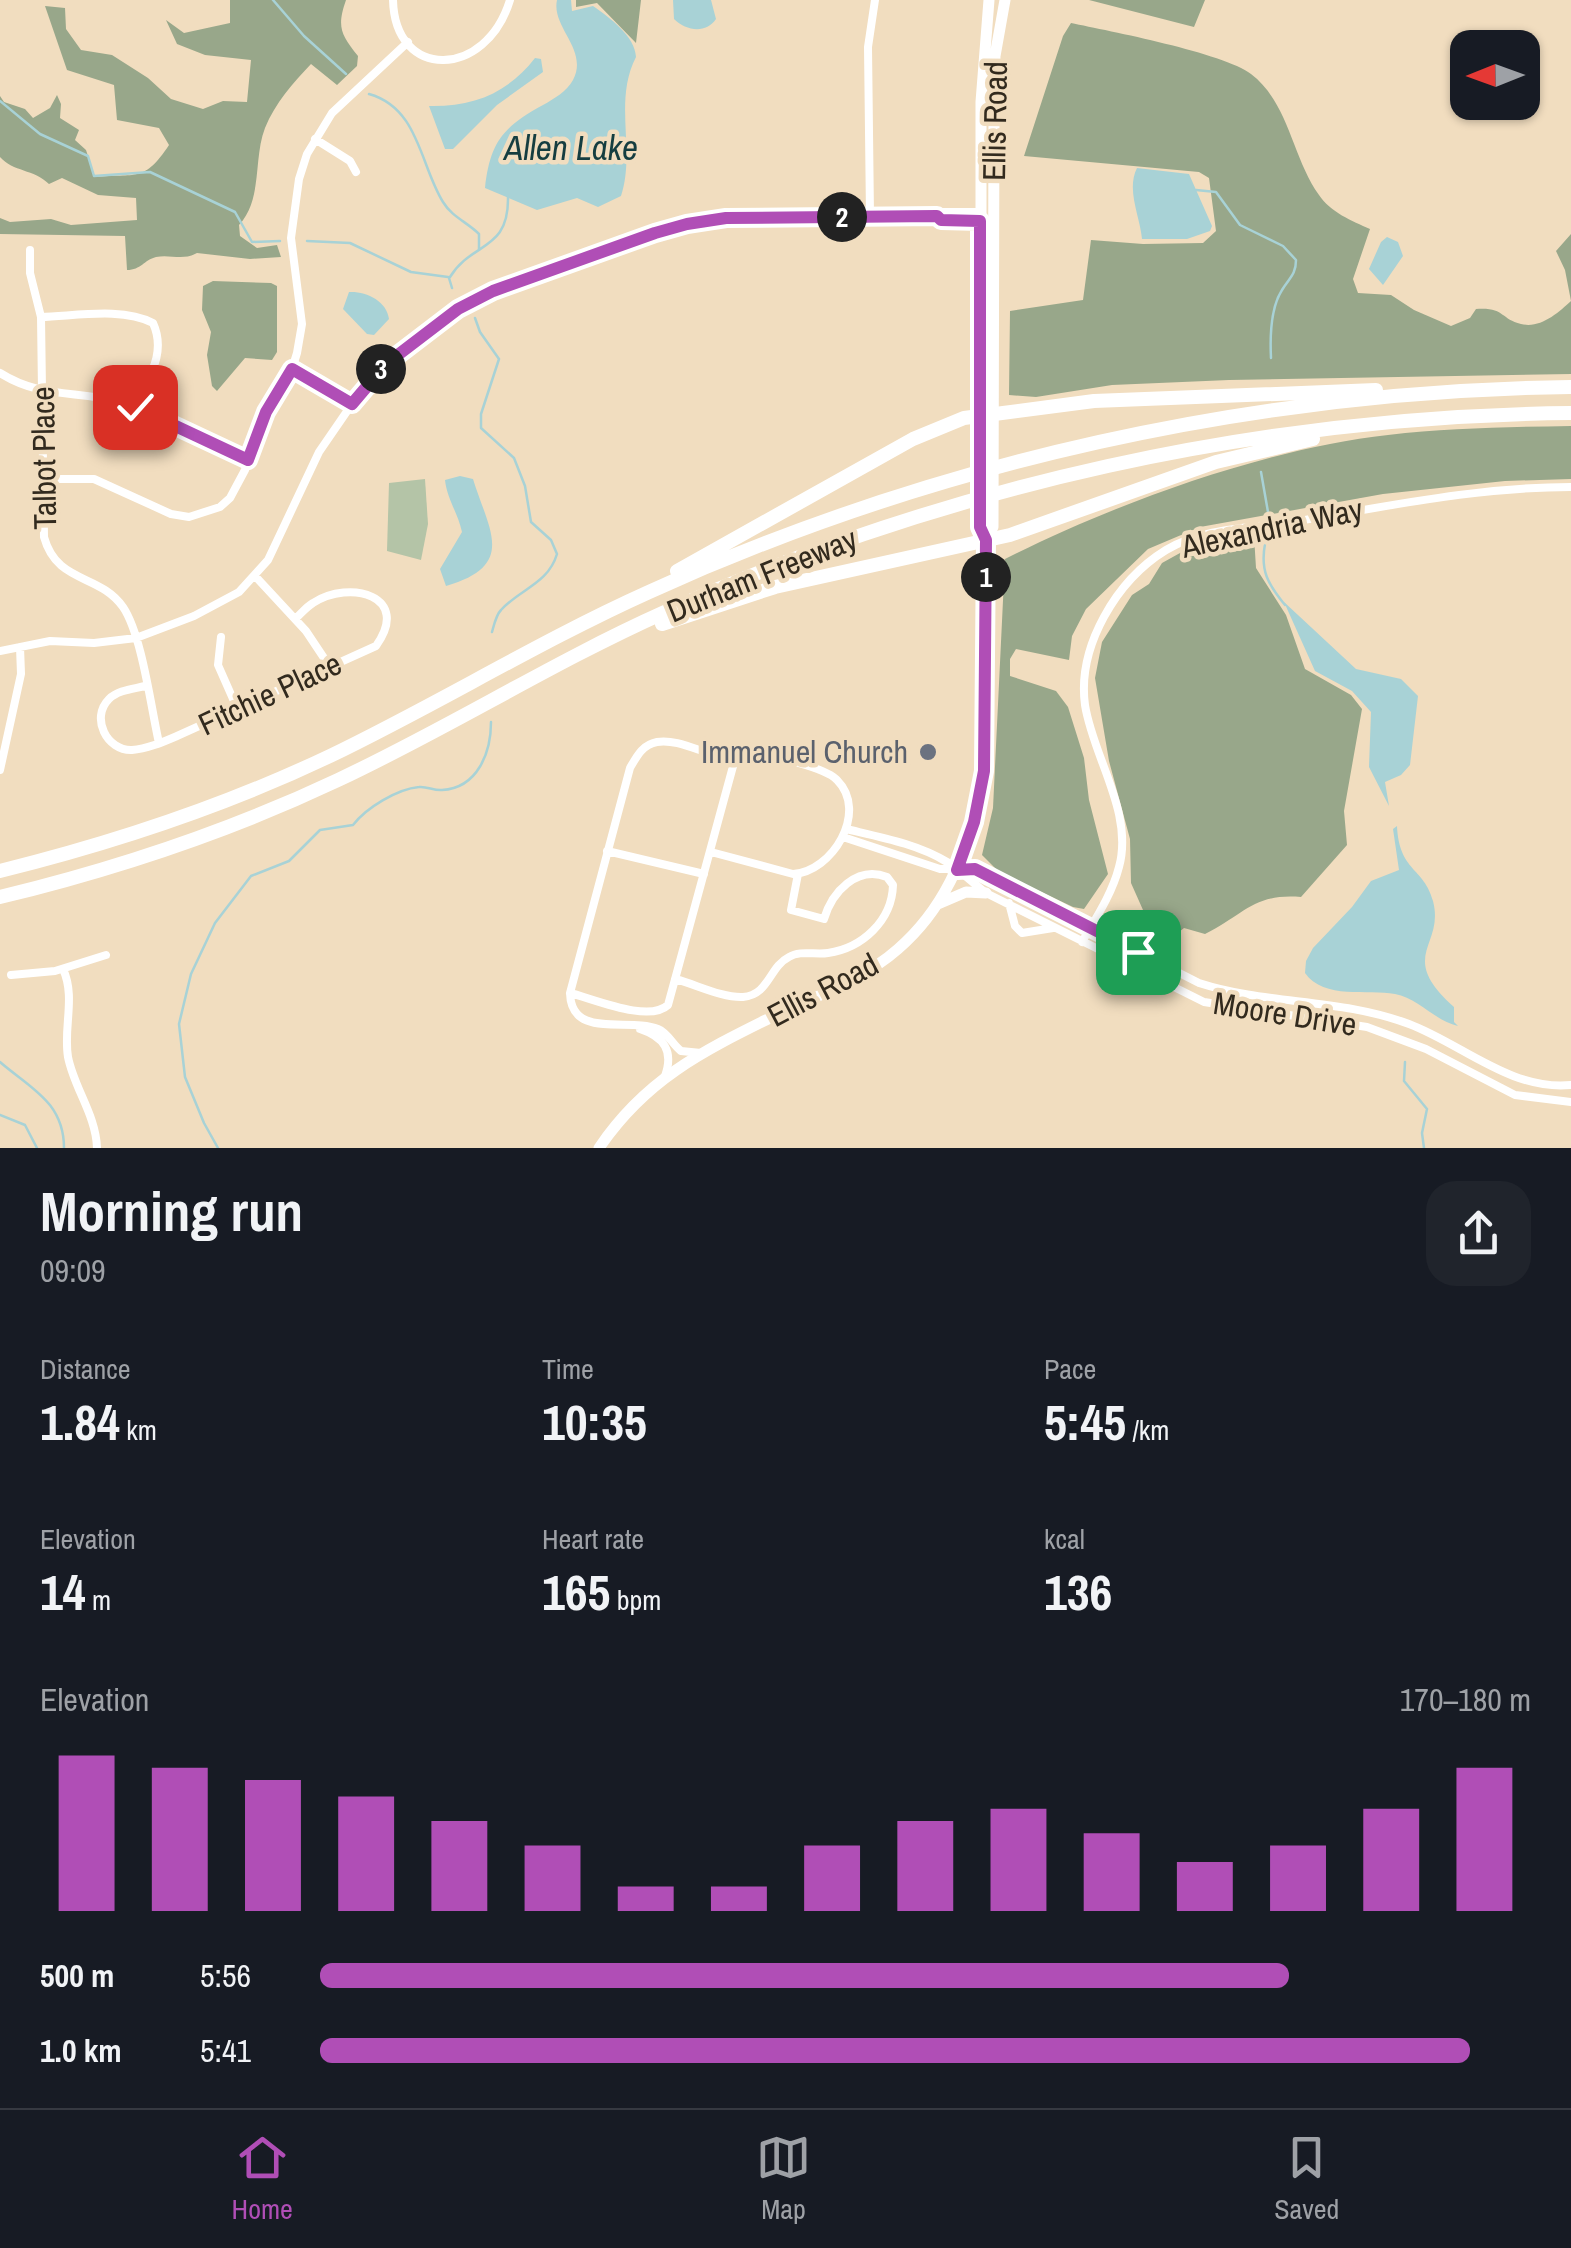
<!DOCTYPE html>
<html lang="en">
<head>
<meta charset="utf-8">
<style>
	:root { --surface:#171b24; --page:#20242c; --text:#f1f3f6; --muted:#9ea1a6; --line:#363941; --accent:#b04eb6 }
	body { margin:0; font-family:"Archivo Narrow",sans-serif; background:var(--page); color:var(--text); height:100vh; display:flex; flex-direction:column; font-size:38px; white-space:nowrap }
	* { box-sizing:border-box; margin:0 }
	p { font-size:32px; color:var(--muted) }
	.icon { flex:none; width:55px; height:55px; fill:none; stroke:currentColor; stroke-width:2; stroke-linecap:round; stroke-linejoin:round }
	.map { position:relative; height:1148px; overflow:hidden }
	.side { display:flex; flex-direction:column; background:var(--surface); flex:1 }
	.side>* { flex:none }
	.needle { width:65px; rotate:269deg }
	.tools { position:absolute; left:1450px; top:30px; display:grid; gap:20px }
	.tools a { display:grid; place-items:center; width:90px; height:90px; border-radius:20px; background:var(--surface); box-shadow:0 2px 8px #0004; font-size:50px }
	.pin { position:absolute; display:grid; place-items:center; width:85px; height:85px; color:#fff; margin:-42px; border-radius:20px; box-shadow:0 5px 15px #0006 }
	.km { position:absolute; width:50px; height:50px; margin:-25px; border-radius:50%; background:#222; color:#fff; font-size:28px; line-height:50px; text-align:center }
	.round { display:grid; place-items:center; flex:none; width:105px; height:105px; border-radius:30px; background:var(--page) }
	.head { display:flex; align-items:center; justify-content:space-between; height:170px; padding:0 40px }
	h1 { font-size:55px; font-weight:700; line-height:75px }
	.figures { display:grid; grid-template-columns:repeat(3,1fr); gap:15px; height:170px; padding:10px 40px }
	.figures div { display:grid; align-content:center }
	.figures b { font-size:50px; font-weight:700 }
	.figures small { font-size:28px; font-weight:400 }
	.figures p { font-size:28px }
	.chart { height:280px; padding:20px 40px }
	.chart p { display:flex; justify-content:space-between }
	.chart svg { width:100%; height:180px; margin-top:10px; stroke:var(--accent); stroke-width:6 }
	ul { padding:0 40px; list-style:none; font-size:32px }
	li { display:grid; grid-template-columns:160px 120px 1fr; align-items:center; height:75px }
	li i { height:25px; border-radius:12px; background:var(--accent) }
	.tab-bar { display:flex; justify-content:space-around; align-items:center; height:140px; border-top:2px solid var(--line); background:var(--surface); font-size:28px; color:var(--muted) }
	.tab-bar a { display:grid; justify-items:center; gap:5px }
	.tab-bar .selected { color:var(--accent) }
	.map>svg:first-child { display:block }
	.green { fill:#b4c4a7 }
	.forest { fill:#98a78a }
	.water { fill:#a8d2d6 }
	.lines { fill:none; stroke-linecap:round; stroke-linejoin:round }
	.stream { stroke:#a8d2d6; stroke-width:2.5 }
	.street { stroke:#fff; stroke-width:8 }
	.secondary { stroke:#fff; stroke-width:11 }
	.highway { stroke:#fff; stroke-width:14 }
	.route-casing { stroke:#fff; stroke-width:20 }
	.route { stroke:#b04eb6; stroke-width:12 }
	.worship-dot { fill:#6b7280; stroke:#f1ddbf; stroke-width:4 }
	.labels { text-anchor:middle; stroke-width:9; stroke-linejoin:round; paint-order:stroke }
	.street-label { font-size:32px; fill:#322a1e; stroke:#f1ddbf }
	.worship-label { font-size:32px; fill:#5b616d; stroke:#f1ddbf; text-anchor:end }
	.water-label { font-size:35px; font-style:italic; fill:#153d40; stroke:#f1ddbf }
</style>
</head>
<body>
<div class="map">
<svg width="1571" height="1148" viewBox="0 0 1571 1148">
	<rect width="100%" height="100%" fill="#f1ddbf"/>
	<path class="green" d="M 425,479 L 428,524 L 421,560 L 387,551 L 389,483 Z"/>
	<path class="forest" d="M 230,0 L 346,0 C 337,26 340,34 358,56 L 357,66 L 337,85 L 311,64 C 293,83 275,103 265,128 C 253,159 263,199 239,225 L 240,236 L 257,248 L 277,245 L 281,257 L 250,259 L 197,253 C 183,261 170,254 156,257 C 144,260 141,270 127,270 L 125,236 L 0,234 L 0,218 L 10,222 L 51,219 L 71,225 L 137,220 L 136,198 L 98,195 L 62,178 L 49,184 C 34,169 13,172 0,157 L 0,96 L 4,102 L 25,109 L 33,118 L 50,108 L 57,95 L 61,104 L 60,118 L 79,130 L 75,140 L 86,150 L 95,177 C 136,173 144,183 169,145 L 159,128 L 117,120 L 114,85 L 67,70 L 45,6 L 65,8 L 66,29 L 81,50 L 112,55 L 148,78 L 171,99 L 203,109 L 223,101 L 247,102 L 251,60 L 205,55 L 177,44 L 166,20 L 184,33 L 230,23 Z
		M 576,0 L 641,0 L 636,43 L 597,3 L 576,7 Z
		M 1089,0 L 1205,0 L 1194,27 Z
		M 1071,23 C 1109,31 1224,53 1251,74 C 1289,103 1292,157 1319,195 C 1330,212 1352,221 1370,229 L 1353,279 L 1358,293 L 1391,295 L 1414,310 L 1451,326 L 1470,318 L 1476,309 C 1505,307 1500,319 1521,324 C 1540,329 1558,313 1571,301 L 1565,270 L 1556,251 L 1571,234 L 1571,374 L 1229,380 L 1112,385 L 1036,397 L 1009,395 L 1010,311 L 1083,300 L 1091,240 L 1143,244 L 1203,243 L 1216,231 L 1209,178 L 1199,172 L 1024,156 L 1063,36 Z
		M 213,281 L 271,283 L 277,286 L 277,352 L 272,360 L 245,358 L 217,391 L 212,386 L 207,355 L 211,332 L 202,310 L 203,286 Z
		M 1571,426 L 1571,479 L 1505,481 L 1383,494 L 1200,527 L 1148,549 L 1086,609 L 1072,636 L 1069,660 L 1016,649 L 1010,659 L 1010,676 L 1056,691 L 1068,707 L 1084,758 L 1089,800 L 1108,874 L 1084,909 L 1073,907 L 999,872 L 982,855 L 993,808 L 1005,559 C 1116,503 1264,449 1388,435 C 1449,428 1510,427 1571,426 Z
		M 1254,536 L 1256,568 L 1286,615 L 1305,669 L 1351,695 L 1362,709 L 1344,811 L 1347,845 L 1301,897 C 1253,893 1244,915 1205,934 L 1184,928 L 1158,949 L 1152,942 L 1151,928 L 1131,883 L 1130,839 L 1109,761 L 1095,678 L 1102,642 L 1132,595 L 1149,584 L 1162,563 L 1189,548 Z"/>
	<path class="water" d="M 557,0 L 571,0 L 572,11 L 593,6 C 610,18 635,36 636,57 C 613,102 636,150 621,196 L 598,207 L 577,198 L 537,210 L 485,188 C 490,142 503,127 543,105 C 554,99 567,91 573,80 C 589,50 551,27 557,0 Z
		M 673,0 L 711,0 L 716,19 C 706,34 686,31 674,19 Z
		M 535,58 L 541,59 L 543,72 L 497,105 L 453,149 L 445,149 L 429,106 C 473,107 508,93 535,58 Z
		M 1137,168 L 1189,174 L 1212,226 L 1210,231 L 1187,239 L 1142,239 C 1140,216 1126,190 1137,168 Z
		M 1387,237 L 1398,242 L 1403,256 L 1383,285 L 1369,269 L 1381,242 Z
		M 349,292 C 366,291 387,301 389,319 L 374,335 L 367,334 L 343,309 Z
		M 460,476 L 473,479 C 489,531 517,565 446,586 L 440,569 L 462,532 C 458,513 447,499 445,480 Z
		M 1284,602 L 1356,669 L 1401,679 L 1418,696 L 1410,765 L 1401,775 L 1385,782 L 1389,806 L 1369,767 L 1371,712 L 1352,691 L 1315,671 Z
		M 1397,826 C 1399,872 1424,867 1433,901 C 1445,947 1396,955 1454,1007 L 1454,1022 L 1458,1026 C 1435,1021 1418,998 1395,994 C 1368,989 1324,1000 1305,973 L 1306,961 L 1313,948 L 1352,907 L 1371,881 L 1399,870 L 1393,829 Z"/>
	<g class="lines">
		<path class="stream" d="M 273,0 L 304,36 L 346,74
			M 369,94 C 419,108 420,165 443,202 C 452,217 467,222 479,234 L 479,249
			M 0,101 L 40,134 L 88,156 L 94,176 L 150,172 L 235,212 L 252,242 L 280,241
			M 1196,190 L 1216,192 L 1240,225 L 1283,246 L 1296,260 C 1296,275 1289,278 1282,290 C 1271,307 1270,338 1271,358
			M 307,241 L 350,243 L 411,272 L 448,277
			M 450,277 C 472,241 509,252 508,197
			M 449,278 L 452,288
			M 475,318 L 480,332 L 499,359 L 481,414 L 481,428 L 514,458 L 525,486 L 531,522 L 551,540 L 557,554 C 548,584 520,589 501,610 C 496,615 494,625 492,632
			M 1261,472 L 1268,512
			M 1265,544 C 1260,571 1268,584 1285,605
			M 0,1062 C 30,1088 64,1102 64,1148
			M 1405,1062 L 1404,1081 L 1427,1109 L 1422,1133 L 1424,1148
			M 0,1115 L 25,1125 L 37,1148
			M 218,1148 L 204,1123 L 185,1077 L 179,1024 L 191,974 L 215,923 L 251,876 L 289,861 L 320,830 L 353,825 C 366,808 397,789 419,787 C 427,786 434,791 442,790 C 478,788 491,752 491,722"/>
		<path class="street" d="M 393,0 C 395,81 486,79 510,0
			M 315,139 L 350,161 L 356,172
			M 870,216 L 868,47 L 875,0
			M 937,216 L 941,212 L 981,212
			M 30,250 L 30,273 L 41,317 L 44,537 C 57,584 99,573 123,607 C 142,635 151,708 159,743
			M 41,317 C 76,316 122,307 153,323 C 167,354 148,378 135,407
			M 292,369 L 352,404
			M 0,373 C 41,399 77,390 120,402 C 164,414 207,441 248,460
			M 43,479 L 94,479 L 171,514 L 189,517 L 220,507 L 230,498 L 245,470 L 266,413 L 292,369 L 297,353 L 302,324 L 291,238 L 299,179 L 307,154 L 332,113 L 408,42
			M 255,576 L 306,631 L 330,667
			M 221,637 L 218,665 L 237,708
			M 0,651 L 50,641 L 94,643 L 136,638 L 194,616 L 239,592 L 268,560 L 319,452 L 352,404 L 386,364 L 412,341 L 458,309 L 493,291 L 655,233 L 706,220 L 934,216 L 941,220 L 980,221
			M 145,686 C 133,689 118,690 109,699 C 90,718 107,751 132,750 C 147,749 163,742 177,736 L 376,646 C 412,596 350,579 313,603 C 306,607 301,614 295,619
			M 0,770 L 21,674 L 20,647
			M 846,829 C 880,837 918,844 947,862 C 961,871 973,883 986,893 L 1204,1002 L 1367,1027 L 1426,1049 L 1515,1095 L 1571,1102
			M 843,837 L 940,869 L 975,869 L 1199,983 C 1267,1005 1340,998 1409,1024 C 1462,1044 1511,1091 1571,1085
			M 607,851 L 704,874
			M 1009,903 L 1015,926 L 1022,933 L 1053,928
			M 1082,942 C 1096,918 1112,894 1119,867 C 1134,813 1093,757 1085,705 C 1077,646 1117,580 1166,550 C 1202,528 1251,528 1292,522 C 1385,507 1476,487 1571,487
			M 63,969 C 76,997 63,1028 68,1057 C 74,1088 96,1115 97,1148
			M 11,975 L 55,971 L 106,955
			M 675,979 C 695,984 722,998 743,997 C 769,995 769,967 789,957 C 800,950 815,955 828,953 C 862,948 892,921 893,885 L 887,877 C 857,865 832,892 824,919 L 791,910 L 798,874
			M 570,993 C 594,999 649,1023 668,1005 L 735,759
			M 640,1029 C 664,1037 674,1051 665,1076
			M 701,1053 L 681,1051 C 672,1044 668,1033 658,1029 C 629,1017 571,1040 570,993 L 630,768 C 637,756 642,745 657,742 C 681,738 709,758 733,758 C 741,758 748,755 756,755 C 772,755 826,768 837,780 C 869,812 832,872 793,874 L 711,852"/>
		<path class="secondary" d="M 986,540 L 993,527 L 994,104 L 995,56 L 1005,0
			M 938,904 L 966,892 L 986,893
			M 599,1148 C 645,1080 701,1052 772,1017 C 814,997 863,980 898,949 C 1010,852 986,674 986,540 L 981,527 L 981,102 L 989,0"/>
		<path class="highway" d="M 677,571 L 913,439 L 964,418 L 1094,401 L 1376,390
			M 662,624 L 775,587 L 1010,535 L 1216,462 L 1313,439
			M 0,871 C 113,843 225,806 330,756 C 438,704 540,641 649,592 C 938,461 1254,391 1571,387
			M 0,897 C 116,869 230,831 338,780 C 449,728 553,662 665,612 C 950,485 1259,416 1571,413"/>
	</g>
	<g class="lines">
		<g class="route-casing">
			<path id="route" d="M 135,407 L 248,460 L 266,412 L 292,369 L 352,404 L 386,364 L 458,309 L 493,291 L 655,233 L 687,224 L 726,218 L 937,216 L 941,220 L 980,221 L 980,527 L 986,540 L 984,771 L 974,822 L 957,870 L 975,869 L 1138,952"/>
		</g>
		<use href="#route" class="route"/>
	</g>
	<circle class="worship-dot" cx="928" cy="752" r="10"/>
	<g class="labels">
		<g class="street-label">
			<text transform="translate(995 121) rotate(-89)" y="11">Ellis Road</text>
			<text transform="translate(44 458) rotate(-91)" y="11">Talbot Place</text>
			<text transform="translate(1272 528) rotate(-12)" y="11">Alexandria Way</text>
			<text transform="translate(762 575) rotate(-22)" y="11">Durham Freeway</text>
			<text transform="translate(270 694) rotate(-25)" y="11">Fitchie Place</text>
			<text transform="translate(823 990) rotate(-28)" y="11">Ellis Road</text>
			<text transform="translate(1285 1014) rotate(9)" y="11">Moore Drive</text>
		</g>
		<g class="worship-label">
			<text x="908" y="763">Immanuel Church</text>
		</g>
		<g class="water-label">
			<text x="571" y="160">Allen Lake</text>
		</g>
	</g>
</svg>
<div class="tools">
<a><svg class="needle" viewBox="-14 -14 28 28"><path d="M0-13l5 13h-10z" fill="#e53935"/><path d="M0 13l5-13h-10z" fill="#9ea1a6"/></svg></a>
</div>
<div class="pin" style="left:1138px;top:952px;background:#1e9e55"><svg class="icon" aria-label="arrive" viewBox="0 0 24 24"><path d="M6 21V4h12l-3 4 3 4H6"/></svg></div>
<div class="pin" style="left:135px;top:407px;background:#d93025"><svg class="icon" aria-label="check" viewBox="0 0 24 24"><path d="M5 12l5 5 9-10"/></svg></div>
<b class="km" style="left:986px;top:577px">1</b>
<b class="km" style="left:842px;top:217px">2</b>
<b class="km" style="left:381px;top:369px">3</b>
</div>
<section class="side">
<div class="head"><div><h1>Morning run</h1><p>09:09</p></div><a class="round"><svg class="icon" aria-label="share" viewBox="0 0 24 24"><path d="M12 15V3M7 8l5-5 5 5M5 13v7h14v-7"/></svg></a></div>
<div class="figures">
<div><p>Distance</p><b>1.84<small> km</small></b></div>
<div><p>Time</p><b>10:35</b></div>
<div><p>Pace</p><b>5:45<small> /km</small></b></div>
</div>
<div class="figures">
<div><p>Elevation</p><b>14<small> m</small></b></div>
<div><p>Heart rate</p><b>165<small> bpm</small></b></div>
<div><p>kcal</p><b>136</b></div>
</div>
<div class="chart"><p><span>Elevation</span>170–180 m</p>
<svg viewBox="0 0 160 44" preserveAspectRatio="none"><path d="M5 44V6M15 44V9M25 44V12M35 44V16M45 44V22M55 44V28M65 44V38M75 44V38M85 44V28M95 44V22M105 44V19M115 44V25M125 44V32M135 44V28M145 44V19M155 44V9"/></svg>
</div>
<ul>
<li><b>500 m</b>5:56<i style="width:80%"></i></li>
<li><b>1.0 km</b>5:41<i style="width:95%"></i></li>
</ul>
</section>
<nav class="tab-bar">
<a class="selected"><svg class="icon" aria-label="home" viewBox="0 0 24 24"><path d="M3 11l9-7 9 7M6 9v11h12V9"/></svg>Home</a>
<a><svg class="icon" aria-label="map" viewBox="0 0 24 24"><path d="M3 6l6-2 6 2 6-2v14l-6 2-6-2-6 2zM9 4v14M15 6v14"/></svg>Map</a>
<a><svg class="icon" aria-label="saved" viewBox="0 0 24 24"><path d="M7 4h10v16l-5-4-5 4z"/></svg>Saved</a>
</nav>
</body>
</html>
